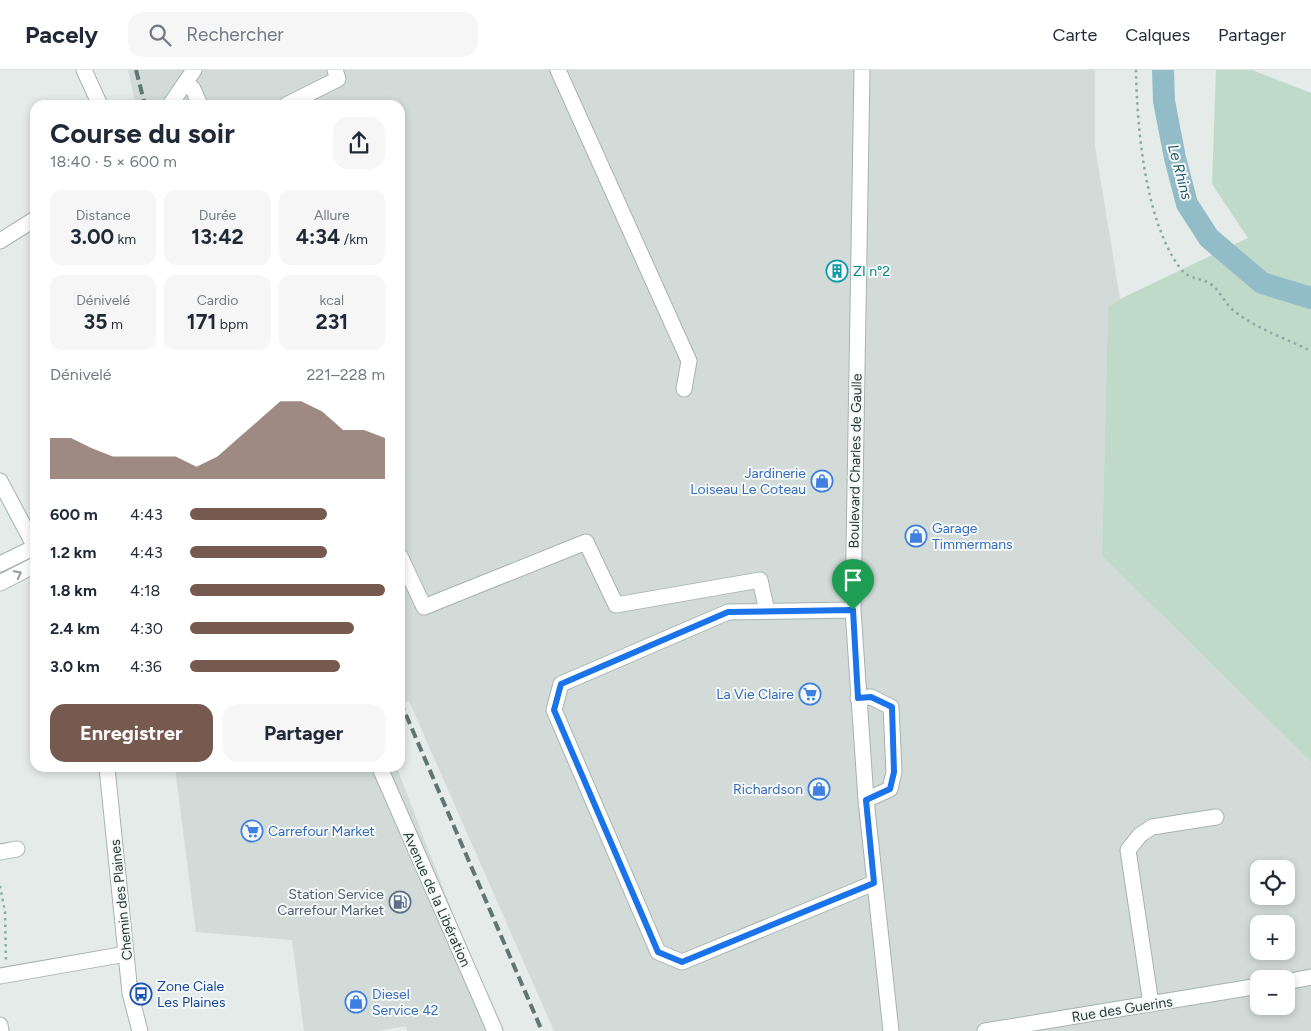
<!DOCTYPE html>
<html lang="fr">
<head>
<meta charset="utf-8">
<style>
	:root { --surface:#fff; --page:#f6f6f7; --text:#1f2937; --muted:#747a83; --line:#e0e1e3; --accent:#76594f }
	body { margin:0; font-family:Figtree,sans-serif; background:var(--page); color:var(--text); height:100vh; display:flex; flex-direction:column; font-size:19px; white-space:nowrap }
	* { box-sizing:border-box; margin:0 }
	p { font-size:16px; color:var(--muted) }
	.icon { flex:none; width:28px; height:28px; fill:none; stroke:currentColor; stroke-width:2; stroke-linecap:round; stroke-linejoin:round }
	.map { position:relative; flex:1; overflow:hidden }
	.details { position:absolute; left:30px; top:30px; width:375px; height:672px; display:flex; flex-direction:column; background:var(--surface); border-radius:15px; box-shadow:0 2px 8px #0003 }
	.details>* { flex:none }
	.tools { position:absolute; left:1250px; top:790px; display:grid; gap:10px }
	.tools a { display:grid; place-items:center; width:45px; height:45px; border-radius:10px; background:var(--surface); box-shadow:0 2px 8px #0003; font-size:25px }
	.pin { position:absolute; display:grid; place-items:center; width:42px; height:42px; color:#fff; margin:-51px -21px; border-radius:50% 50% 50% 0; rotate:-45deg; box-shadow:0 0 5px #0007 }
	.pin .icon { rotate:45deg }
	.round { display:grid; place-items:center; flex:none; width:52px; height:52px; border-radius:15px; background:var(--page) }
	.summary { display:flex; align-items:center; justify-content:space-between; height:85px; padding:0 20px }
	h1 { font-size:28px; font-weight:700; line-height:38px }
	.metrics { display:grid; grid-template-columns:repeat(3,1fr); gap:8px; height:85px; padding:5px 20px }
	.metrics div { display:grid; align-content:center; border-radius:12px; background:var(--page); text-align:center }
	.metrics b { font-size:21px; font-weight:700 }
	.metrics small { font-size:14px; font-weight:400 }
	.metrics p { font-size:14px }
	.chart { height:140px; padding:10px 20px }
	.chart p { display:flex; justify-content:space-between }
	.chart svg { width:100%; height:90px; margin-top:5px; fill:var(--accent); opacity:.7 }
	.action { display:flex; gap:10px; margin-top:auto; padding:10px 20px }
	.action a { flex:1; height:58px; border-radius:15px; background:var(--accent); color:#fff; font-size:20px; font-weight:700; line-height:58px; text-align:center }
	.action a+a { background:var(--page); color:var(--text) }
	ul { padding:0 20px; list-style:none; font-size:16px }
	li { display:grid; grid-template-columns:80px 60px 1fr; align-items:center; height:38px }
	li i { height:12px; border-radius:6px; background:var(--accent) }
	header { display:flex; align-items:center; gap:30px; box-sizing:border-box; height:70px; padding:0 25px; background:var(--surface); border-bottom:1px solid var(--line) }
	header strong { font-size:24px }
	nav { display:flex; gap:28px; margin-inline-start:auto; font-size:18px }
	.search { width:350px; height:45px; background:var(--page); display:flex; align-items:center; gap:12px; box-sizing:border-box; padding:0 18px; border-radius:15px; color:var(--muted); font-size:19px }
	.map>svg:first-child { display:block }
	.built { fill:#d2dbd8; fill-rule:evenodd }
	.green { fill:#bfdac9 }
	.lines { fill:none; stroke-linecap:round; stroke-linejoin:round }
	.river { stroke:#93bcc9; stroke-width:22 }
	.minor-casing { stroke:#a7b3b0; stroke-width:17 }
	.path { stroke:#88aba3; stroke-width:2.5; stroke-dasharray:2.5 4; stroke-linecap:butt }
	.minor { stroke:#fff; stroke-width:15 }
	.rail { stroke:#607672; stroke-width:4; stroke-dasharray:10 5; stroke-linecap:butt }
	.oneway { stroke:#929d9b }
	.route-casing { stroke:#fff; stroke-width:10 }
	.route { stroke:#1a73e8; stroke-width:6 }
	.labels { text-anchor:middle; stroke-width:4; stroke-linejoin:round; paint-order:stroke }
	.culture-label { font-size:14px; fill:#0d838f; stroke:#f4f8f6; text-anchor:start }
	.street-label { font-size:14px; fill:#253b37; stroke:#f4f8f6 }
	.shop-label { font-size:14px; fill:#366cbe; stroke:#f4f8f6; text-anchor:end }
	.service-label { font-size:14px; fill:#4e5e75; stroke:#f4f8f6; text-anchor:end }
	.transit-label { font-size:14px; fill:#164399; stroke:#f4f8f6; text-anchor:start }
	.water-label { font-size:15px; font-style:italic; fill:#275c6f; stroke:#f4f8f6 }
</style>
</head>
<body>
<header>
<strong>Pacely</strong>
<div class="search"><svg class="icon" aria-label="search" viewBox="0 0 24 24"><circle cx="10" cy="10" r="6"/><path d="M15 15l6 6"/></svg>Rechercher</div>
<nav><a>Carte</a><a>Calques</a><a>Partager</a></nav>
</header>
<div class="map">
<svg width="1311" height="961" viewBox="0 0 1311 961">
	<rect width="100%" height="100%" fill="#e4ebe9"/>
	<path class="built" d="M 128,0 L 1095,0 L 1095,76 L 1120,229 L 1108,237 L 1102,486 L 1311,692 L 1311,961 L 554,961 L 409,631 L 400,634 L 400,35 L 136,35 ZM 1259,799 L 1286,799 L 1286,826 L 1259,826 ZM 1259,854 L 1286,854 L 1286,881 L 1259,881 ZM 1259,909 L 1286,909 L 1286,936 L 1259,936 Z
		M 175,698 L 397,698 L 498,961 L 407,961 L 406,956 L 378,961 L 304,961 L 292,870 L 196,862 Z"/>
	<path class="green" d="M 1216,0 L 1252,0 L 1311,23 L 1311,692 L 1102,486 L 1108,237 L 1120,229 L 1248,168 L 1212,114 Z"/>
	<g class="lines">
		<path class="river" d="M 1163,0 L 1164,31 L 1175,88 L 1187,134 L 1209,168 L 1262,213 L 1311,228"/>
		<g class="minor-casing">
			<path id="minor" d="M 84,0 L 100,35
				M 558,0 L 689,291 L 684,319
				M 862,0 L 853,540 L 866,730 L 891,961
				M 186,12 L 193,19 L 200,35
				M 170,35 L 194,0
				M 286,35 L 338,9 L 335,0
				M 0,171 L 35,149
				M 0,411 L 35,477
				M 400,486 L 424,537 L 586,472 L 616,535 L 760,510 L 767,541
				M 0,494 L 35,477
				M 0,513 L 35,495
				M 853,540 L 728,542 L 561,614 L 554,640 L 658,882 L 682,892 L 874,813
				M 858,628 L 871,627 L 891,637 L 894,702 L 890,719 L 866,730
				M 107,698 L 130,923 L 140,961
				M 380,698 L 495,961
				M 0,782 L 17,779
				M 0,906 L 126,884
				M 1286,912 L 1311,907
				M 1151,934 L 1128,780 L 1140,765 L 1152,757 L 1216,747
				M 0,955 L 1,961
				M 985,961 L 1259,916"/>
		</g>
		<path class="path" d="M 1136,0 C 1137,58 1145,151 1180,198 C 1190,211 1202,207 1212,215 C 1221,222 1225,234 1234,241 C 1257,259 1285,268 1311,281
			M 0,816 L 5,842 L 6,891"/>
		<use href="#minor" class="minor"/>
		<path class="rail" d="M 136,0 L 145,35
			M 400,631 L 542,961"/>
	</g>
	<defs><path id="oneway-chevron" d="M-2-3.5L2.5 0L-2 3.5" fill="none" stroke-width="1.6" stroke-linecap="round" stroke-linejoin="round" transform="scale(1.25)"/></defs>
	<use class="oneway" href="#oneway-chevron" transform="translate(18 504) rotate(-27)"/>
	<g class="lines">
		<g class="route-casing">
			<path id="route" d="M 853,540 L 858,628 L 871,627 L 892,637 L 894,702 L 890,719 L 866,730 L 874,813 L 682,892 L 658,882 L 554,640 L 561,614 L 728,542 Z"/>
		</g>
		<use href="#route" class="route"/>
	</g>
	<defs>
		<g id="building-ring" transform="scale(1.125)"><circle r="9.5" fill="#f4f8f6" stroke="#0f9aa8" stroke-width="1.5"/><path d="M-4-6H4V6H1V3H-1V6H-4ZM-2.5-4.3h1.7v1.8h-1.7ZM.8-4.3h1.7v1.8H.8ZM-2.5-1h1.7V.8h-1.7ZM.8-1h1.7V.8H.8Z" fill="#0f9aa8"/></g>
		<g id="shop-ring" transform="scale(1.125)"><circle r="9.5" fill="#f4f8f6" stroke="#3f7fe0" stroke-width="1.5"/><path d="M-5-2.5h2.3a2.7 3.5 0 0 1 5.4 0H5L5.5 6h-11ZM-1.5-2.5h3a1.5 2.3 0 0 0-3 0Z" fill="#3f7fe0"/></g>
		<g id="supermarket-ring" transform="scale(1.125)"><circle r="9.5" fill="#f4f8f6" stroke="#3f7fe0" stroke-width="1.5"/><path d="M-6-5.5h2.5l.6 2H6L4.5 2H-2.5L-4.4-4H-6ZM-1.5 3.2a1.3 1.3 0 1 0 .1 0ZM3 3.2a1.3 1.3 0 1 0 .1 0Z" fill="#3f7fe0"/></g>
		<g id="fuel-ring" transform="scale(1.125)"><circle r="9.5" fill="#f4f8f6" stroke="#5c6f8a" stroke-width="1.5"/><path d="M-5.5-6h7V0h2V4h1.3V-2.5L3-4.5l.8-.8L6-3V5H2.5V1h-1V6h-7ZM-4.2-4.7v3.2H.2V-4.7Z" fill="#5c6f8a"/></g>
		<g id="bus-ring" transform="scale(1.125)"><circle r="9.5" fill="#f4f8f6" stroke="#1a4fb4" stroke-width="1.5"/><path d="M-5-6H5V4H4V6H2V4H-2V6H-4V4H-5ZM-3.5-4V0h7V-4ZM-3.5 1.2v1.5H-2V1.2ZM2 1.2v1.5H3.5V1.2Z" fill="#1a4fb4"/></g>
	</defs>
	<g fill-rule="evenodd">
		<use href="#building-ring" x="837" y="201"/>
		<use href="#shop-ring" x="822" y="411"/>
		<use href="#shop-ring" x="916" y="466"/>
		<use href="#supermarket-ring" x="810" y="624"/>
		<use href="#shop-ring" x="819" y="719"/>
		<use href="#supermarket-ring" x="252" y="761"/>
		<use href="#fuel-ring" x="400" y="832"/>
		<use href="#bus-ring" x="141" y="924"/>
		<use href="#shop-ring" x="356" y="932"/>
	</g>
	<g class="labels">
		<g class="culture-label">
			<text x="853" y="206">ZI n°2</text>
		</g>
		<g class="street-label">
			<text transform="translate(855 391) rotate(-89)" y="5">Boulevard Charles de Gaulle</text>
			<text transform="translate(437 829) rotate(66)" y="5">Avenue de la Libération</text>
			<text transform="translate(121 830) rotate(-96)" y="5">Chemin des Plaines</text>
			<text transform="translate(1122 939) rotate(-9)" y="5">Rue des Guerins</text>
		</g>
		<g class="shop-label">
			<text x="806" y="408">Jardinerie<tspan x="806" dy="16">Loiseau Le Coteau</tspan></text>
			<text x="932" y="463" text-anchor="start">Garage<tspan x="932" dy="16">Timmermans</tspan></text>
			<text x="794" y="629">La Vie Claire</text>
			<text x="803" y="724">Richardson</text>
			<text x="268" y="766" text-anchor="start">Carrefour Market</text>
			<text x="372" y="929" text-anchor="start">Diesel<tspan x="372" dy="16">Service 42</tspan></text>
		</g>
		<g class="service-label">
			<text x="384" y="829">Station Service<tspan x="384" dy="16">Carrefour Market</tspan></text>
		</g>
		<g class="transit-label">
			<text x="157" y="921">Zone Ciale<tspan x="157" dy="16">Les Plaines</tspan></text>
		</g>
		<g class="water-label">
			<text transform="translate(1180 102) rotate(75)" y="5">Le Rhins</text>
		</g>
	</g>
</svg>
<div class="tools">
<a><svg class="icon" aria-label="locate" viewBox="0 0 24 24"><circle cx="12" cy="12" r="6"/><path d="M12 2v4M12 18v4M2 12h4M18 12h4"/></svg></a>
<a>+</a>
<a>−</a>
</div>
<div class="pin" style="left:853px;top:540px;background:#1e9e55"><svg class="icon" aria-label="arrive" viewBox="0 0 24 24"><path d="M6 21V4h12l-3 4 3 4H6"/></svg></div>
<section class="details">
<div class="summary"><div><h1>Course du soir</h1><p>18:40 · 5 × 600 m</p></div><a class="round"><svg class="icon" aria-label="share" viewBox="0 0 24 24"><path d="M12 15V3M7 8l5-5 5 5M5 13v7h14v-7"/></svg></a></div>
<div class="metrics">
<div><p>Distance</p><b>3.00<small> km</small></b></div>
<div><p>Durée</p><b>13:42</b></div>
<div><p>Allure</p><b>4:34<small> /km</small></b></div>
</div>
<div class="metrics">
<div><p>Dénivelé</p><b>35<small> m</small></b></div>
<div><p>Cardio</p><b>171<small> bpm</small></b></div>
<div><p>kcal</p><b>231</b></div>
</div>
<div class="chart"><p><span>Dénivelé</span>221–228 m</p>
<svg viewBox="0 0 160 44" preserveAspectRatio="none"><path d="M0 44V24L10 24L20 29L30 33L40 33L50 33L60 33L70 38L80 33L90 24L100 15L110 6L120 6L130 11L140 20L150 20L160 24V44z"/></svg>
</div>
<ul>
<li><b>600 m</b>4:43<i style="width:70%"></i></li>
<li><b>1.2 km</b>4:43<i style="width:70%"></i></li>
<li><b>1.8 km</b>4:18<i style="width:100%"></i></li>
<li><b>2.4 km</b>4:30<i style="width:84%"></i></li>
<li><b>3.0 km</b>4:36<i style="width:77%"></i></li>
</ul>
<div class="action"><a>Enregistrer</a><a>Partager</a></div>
</section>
</div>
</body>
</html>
